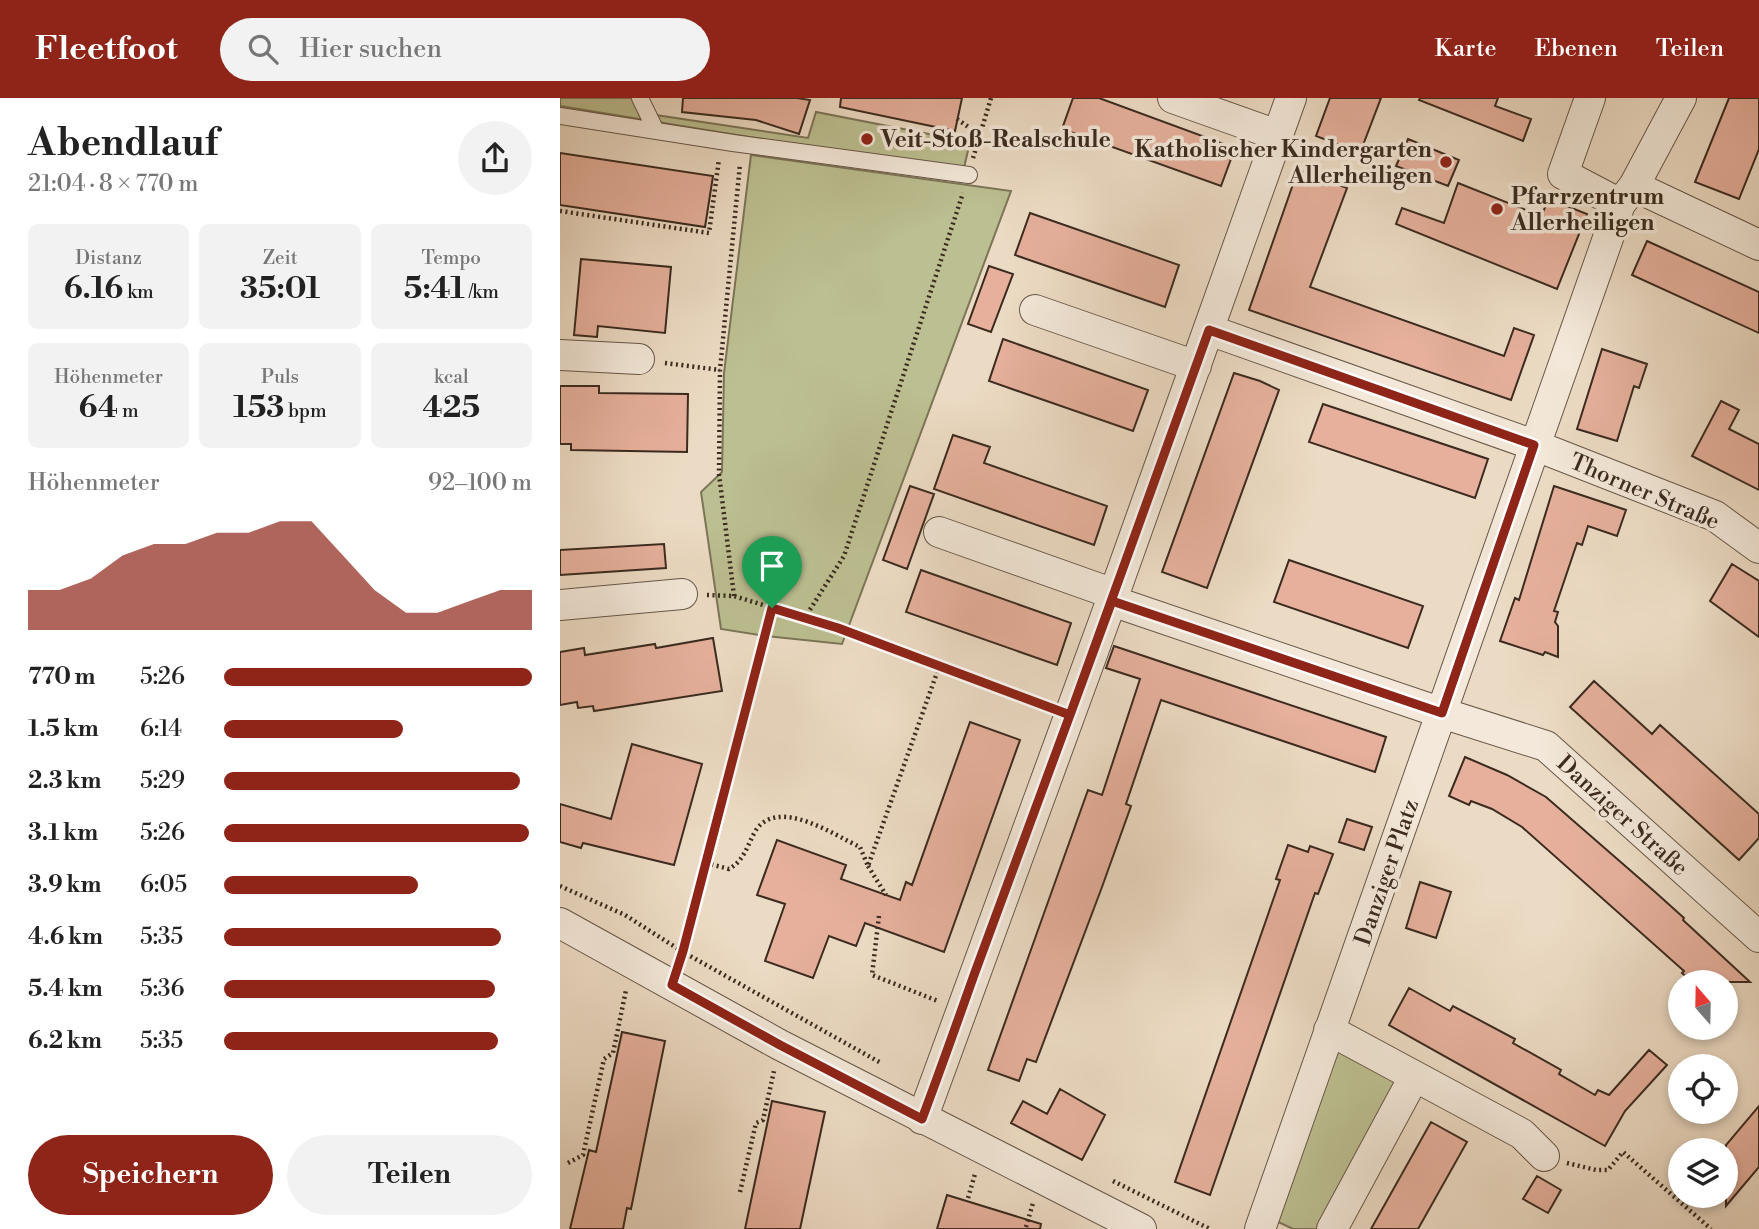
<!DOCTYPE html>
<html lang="de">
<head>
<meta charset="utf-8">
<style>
	:root { --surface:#fff; --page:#f2f2f2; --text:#222; --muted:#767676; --accent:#8f2418 }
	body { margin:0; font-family:"Libre Bodoni",serif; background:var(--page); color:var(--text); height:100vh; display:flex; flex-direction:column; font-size:26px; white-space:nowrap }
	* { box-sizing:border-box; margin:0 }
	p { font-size:23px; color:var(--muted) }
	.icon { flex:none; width:38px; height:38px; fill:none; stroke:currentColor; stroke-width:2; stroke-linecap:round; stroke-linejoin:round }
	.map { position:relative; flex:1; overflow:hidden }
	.drawer { display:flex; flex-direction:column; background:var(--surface); width:560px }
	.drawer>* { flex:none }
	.needle { width:46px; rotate:340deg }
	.buttons { position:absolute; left:1108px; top:872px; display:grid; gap:14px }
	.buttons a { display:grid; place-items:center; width:70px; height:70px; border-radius:50%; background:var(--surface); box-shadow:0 4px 10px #0003; font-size:35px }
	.pin { position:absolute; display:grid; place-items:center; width:60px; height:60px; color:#fff; margin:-72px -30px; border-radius:50% 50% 50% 0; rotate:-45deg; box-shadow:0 0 7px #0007 }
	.pin .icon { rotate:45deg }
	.round { display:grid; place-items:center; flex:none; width:74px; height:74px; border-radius:37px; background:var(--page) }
	.headline { display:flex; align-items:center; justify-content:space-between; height:119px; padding:0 28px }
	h1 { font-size:38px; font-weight:700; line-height:52px }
	.stats { display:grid; grid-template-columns:repeat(3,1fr); gap:10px; height:119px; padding:7px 28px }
	.stats div { display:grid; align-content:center; border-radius:10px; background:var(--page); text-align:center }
	.stats b { font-size:30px; font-weight:700 }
	.stats small { font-size:19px; font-weight:400 }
	.stats p { font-size:19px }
	.chart { height:196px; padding:14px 28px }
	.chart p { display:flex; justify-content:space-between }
	.chart svg { width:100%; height:126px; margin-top:7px; fill:var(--accent); opacity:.7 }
	.primary-button { display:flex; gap:14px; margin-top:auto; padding:14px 28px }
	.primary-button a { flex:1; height:80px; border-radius:42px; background:var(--accent); color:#fff; font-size:28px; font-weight:700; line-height:80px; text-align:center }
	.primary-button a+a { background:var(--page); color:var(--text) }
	ul { padding:0 28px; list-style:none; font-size:23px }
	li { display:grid; grid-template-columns:112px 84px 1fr; align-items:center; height:52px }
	li i { height:18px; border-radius:9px; background:var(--accent) }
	header { display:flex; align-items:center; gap:42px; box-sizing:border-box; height:98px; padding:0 35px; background:var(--accent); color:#fff }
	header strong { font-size:33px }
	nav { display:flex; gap:38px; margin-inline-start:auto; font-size:24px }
	.search { width:490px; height:63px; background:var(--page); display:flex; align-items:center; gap:18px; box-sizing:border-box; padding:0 24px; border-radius:38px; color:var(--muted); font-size:26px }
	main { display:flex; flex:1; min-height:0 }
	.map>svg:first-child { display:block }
	.green { fill:#bcbf91; stroke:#7c7558; stroke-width:2 }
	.building { fill:#e6b09c; stroke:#3b2b1f; stroke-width:2 }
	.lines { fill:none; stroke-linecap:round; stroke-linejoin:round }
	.lane-casing { stroke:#675748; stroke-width:18 }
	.street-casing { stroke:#675748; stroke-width:32 }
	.path { stroke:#3b2b1f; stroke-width:4.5; stroke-dasharray:2 3.5; stroke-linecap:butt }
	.lane { stroke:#f3e8d9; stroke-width:16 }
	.street { stroke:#f3e8d9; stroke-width:30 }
	.route-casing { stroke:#fff; stroke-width:14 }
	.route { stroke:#8f2418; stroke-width:9 }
	.poi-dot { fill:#8f2418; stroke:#f3e8d9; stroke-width:2.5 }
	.labels { text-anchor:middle; stroke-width:7; stroke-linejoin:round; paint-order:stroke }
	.poi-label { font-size:23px; font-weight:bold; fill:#3b2b1f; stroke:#f3e8d9; text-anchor:start }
	.street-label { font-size:23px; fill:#3b2b1f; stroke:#f3e8d9 }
</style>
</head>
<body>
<header>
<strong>Fleetfoot</strong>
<div class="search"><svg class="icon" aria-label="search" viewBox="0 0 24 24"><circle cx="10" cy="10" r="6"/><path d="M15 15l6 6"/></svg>Hier suchen</div>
<nav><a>Karte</a><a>Ebenen</a><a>Teilen</a></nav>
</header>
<main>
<section class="drawer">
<div class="headline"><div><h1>Abendlauf</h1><p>21:04 · 8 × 770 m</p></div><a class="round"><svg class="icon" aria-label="share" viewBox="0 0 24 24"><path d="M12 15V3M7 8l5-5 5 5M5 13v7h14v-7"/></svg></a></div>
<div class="stats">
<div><p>Distanz</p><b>6.16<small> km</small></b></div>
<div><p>Zeit</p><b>35:01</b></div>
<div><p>Tempo</p><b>5:41<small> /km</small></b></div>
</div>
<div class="stats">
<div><p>Höhenmeter</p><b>64<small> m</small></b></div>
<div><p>Puls</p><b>153<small> bpm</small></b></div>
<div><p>kcal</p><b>425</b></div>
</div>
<div class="chart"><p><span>Höhenmeter</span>92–100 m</p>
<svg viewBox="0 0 160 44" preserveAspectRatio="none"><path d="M0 44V30L10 30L20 26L30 18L40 14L50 14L60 10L70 10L80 6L90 6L100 18L110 30L120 38L130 38L140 34L150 30L160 30V44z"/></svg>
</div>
<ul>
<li><b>770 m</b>5:26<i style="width:100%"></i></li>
<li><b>1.5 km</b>6:14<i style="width:58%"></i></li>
<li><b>2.3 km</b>5:29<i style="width:96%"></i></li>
<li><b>3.1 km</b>5:26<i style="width:99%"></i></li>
<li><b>3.9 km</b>6:05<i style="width:63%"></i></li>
<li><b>4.6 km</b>5:35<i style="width:90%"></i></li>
<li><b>5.4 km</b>5:36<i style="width:88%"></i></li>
<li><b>6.2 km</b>5:35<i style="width:89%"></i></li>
</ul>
<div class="primary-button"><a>Speichern</a><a>Teilen</a></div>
</section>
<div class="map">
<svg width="1199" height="1131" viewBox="0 0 1199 1131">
	<rect width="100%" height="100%" fill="#ecdbc4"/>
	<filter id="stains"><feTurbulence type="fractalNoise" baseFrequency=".00286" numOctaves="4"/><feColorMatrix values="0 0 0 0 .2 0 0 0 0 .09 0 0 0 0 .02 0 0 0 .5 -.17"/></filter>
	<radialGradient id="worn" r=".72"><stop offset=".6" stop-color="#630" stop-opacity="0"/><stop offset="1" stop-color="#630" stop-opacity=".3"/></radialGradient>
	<path class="green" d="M 0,0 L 88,0 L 96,17 L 248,40 L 256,14 L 410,44 L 403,74 L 0,8 Z
		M 191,57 L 451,93 L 282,546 L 206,538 L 161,531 L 141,394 L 162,374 L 164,275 Z
		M 778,950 L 834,982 L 836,990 L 769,1114 L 757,1131 L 733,1131 L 716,1123 Z"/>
	<path class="building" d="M 123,0 L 237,0 L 250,2 L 239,36 L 196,22 L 122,14 Z
		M 281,0 L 402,0 L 395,33 L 280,9 Z
		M 513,0 L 539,0 L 675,50 L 661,88 L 502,31 Z
		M 770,0 L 821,0 L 800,55 L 756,38 Z
		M 860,0 L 938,0 L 935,8 L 971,21 L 963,43 L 859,2 Z
		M 1169,0 L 1199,0 L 1199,51 L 1179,101 L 1135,84 Z
		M 848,41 L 899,62 L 888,88 L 836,68 Z
		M 0,55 L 153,78 L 145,129 L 0,107 Z
		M 738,72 L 787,90 L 750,189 L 944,258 L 954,230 L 974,237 L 951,302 L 689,212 Z
		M 898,85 L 981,118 L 989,101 L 1027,116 L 997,191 L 836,126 L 842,110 L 884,125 Z
		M 470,115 L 619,167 L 605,209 L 455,157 Z
		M 1087,143 L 1199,194 L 1199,235 L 1072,177 Z
		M 21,161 L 111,169 L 105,235 L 38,228 L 37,239 L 14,237 Z
		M 429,168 L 453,176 L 431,234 L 408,226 Z
		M 443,241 L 588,292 L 573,333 L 429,283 Z
		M 1042,251 L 1087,266 L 1079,290 L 1074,288 L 1057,343 L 1017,331 Z
		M 674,275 L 700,283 L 719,292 L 647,490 L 602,474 Z
		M 0,288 L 39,288 L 39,295 L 128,296 L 127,354 L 11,352 L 11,346 L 0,346 Z
		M 1161,303 L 1179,312 L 1169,331 L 1199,346 L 1199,392 L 1132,358 Z
		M 763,306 L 928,361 L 915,400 L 749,344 Z
		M 393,337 L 430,349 L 424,365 L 547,408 L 534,447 L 374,391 Z
		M 350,388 L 374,396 L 347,471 L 323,462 Z
		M 994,388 L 1066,412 L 1057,438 L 1028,428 L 1022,447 L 1017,445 L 994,513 L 998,514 L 995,524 L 998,528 L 998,559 L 985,554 L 983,557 L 940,543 L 955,500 L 959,502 Z
		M 104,446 L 106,470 L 0,477 L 0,452 Z
		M 729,462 L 863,508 L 848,550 L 714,504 Z
		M 1172,466 L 1199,483 L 1199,539 L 1150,503 Z
		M 361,472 L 511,525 L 497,567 L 346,514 Z
		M 153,540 L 162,593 L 34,613 L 33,608 L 18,610 L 17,604 L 0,607 L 0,554 L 24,550 L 25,557 L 95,546 L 96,550 Z
		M 554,548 L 826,639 L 815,674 L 601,602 L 566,706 L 571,708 L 542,789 L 476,964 L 467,961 L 459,983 L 428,972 L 528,692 L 542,697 L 580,581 L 546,570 Z
		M 1034,583 L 1092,636 L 1100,627 L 1199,716 L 1199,740 L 1179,762 L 1010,609 Z
		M 410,624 L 460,642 L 384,854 L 305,825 L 296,848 L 269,838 L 253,880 L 205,863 L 225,806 L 197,797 L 217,742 L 286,767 L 281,781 L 340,802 L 346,784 L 352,787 Z
		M 72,646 L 142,666 L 114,767 L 23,745 L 21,750 L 0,744 L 0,706 L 51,721 Z
		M 905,659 L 947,677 L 986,699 L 1094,793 L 1124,820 L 1123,822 L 1190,884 L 1132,884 L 1122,875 L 1124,873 L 962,729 L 932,711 L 911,703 L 909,707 L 889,698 Z
		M 787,721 L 812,729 L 804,752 L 779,744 Z
		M 728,747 L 748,754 L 750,748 L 773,756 L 758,796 L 755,795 L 650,1097 L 615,1084 L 720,782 L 716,781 Z
		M 860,784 L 891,794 L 876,840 L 846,830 Z
		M 849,890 L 890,913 L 893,908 L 955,941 L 953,945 L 1001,972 L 999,976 L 1035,997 L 1038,992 L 1049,997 L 1089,952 L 1107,967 L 1065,1013 L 1045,1048 L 829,927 Z
		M 62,934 L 105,943 L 71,1111 L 67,1110 L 63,1131 L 10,1131 L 29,1052 L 36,1054 Z
		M 500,991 L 545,1017 L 522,1062 L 451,1025 L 463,1003 L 487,1016 Z
		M 212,1003 L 265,1014 L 240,1131 L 185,1131 Z
		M 1199,1008 L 1199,1069 L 1166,1108 L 1166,1047 Z
		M 871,1024 L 907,1044 L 858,1131 L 811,1131 Z
		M 977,1078 L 1001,1092 L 988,1115 L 963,1101 Z
		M 387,1097 L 481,1126 L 480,1131 L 377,1131 Z"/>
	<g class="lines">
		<g class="lane-casing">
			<path id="lane" d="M 80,0 L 96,33
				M 0,18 L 173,45 L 409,77"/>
		</g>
		<g class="street-casing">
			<path id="street" d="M 613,0 L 717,37
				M 1030,0 L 1003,76 L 1060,106
				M 1074,88 L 1199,147
				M 475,212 L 636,268
				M 649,232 L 974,347 L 1155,418 L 1199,450
				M 0,257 L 79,261
				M 379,434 L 554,496
				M 552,503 L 882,615 L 986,648 L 1199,839
				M 0,507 L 122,496
				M 0,825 L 220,947 L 581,1131
				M 769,932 L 962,1036 L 984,1058
				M 362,1021 L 554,496 L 731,0
				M 700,1131 L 1060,106 L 1074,88 L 1121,0
				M 772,1131 L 854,979"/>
		</g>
		<path class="path" d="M 397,21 L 420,37
			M 413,60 L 431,0
			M 0,113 L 149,135 L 159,61
			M 105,265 L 160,272
			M 147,497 L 174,498 L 278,530 L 486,608
			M 174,498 L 159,376 L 160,272 L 180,66
			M 244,521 L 284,458 L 403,95
			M 146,765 L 169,771 C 185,762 187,747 196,732 C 219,699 274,737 300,749 L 308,768 L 379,569
			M 308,768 L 326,797
			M 0,788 L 65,817 L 123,854 L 321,965
			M 319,818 L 312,877 L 378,903
			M 123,855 L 212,510
			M 8,1065 L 23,1057 L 44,961 L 53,955 L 66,892
			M 1007,1065 L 1036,1072 L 1048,1072 L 1063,1054 L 1151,1131
			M 553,1083 L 650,1131
			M 180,1094 L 196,1025 L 203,1022 L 214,973
			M 408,1100 L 415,1076
			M 466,1129 L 473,1105"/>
		<use href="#lane" class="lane"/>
		<use href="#street" class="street"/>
	</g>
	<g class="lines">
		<g class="route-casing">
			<path id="route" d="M 212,510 L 123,853 L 112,887 L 220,947 L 362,1021 C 380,973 397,925 414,877 C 460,752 506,628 552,503 L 882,615 L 974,347 L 649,232 L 510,617 L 278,530 L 212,510"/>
		</g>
		<use href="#route" class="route"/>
	</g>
	<g class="poi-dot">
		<circle cx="307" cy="41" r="7"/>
		<circle cx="886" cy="64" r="7"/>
		<circle cx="937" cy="111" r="7"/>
	</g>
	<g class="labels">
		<g class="poi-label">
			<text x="321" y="49">Veit-Stoß-Realschule</text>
			<text x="872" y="59" text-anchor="end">Katholischer Kindergarten<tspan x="872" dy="26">Allerheiligen</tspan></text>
			<text x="951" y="106">Pfarrzentrum<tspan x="951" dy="26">Allerheiligen</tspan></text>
		</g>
		<g class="street-label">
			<text transform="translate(1085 393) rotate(23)" y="8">Thorner Straße</text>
			<text transform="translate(1063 717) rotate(42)" y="8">Danziger Straße</text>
			<text transform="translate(826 774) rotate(-71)" y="8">Danziger Platz</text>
		</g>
	</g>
	<rect width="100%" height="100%" filter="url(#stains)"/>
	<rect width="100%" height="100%" fill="url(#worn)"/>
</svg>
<div class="buttons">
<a><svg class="needle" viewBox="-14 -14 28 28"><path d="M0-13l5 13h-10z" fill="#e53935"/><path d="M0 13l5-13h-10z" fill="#767676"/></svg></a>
<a><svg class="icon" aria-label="locate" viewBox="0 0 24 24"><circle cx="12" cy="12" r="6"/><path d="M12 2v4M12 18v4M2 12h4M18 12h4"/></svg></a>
<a><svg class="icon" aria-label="layers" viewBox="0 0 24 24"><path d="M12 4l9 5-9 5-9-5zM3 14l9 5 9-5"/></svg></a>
</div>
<div class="pin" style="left:212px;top:510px;background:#1e9e55"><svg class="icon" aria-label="arrive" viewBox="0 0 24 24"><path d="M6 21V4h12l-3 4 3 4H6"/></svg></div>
</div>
</main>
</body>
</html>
